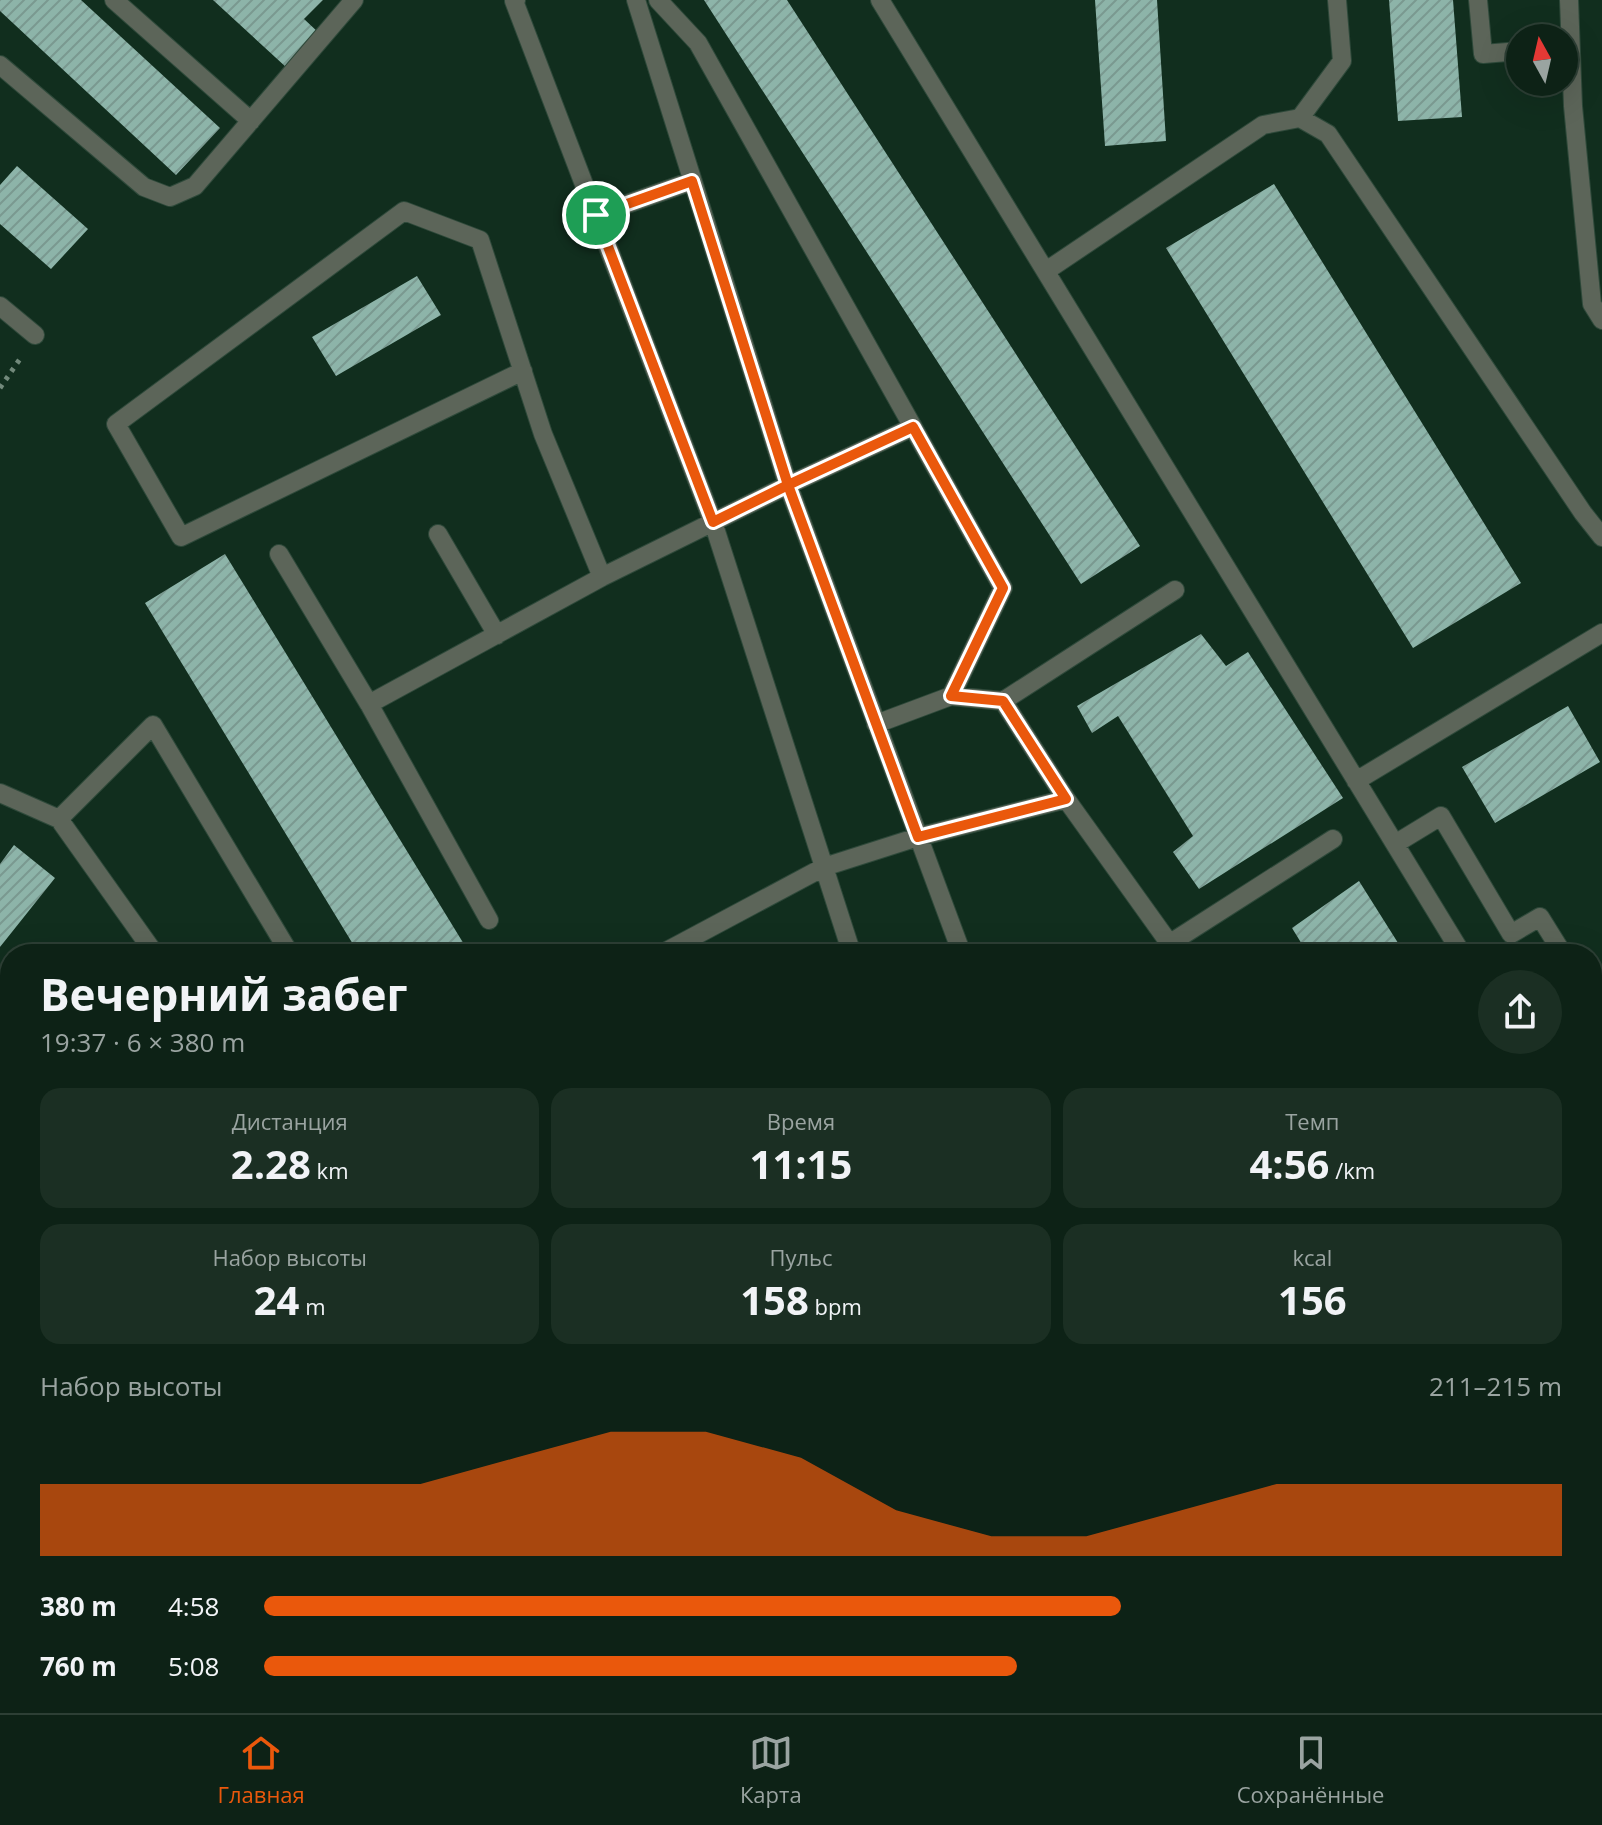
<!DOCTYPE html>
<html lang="ru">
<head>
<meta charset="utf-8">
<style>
	:root { --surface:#0d2216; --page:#1b2f23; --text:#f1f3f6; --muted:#9aa4a1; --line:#2d3f35; --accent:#ea580c }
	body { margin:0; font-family:"Open Sans",sans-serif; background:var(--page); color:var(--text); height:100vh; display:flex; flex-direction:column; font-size:30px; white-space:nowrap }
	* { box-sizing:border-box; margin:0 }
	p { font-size:26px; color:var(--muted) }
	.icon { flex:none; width:44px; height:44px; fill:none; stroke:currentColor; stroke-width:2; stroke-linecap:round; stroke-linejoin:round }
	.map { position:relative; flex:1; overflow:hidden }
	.drawer { position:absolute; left:0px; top:944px; width:1602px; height:770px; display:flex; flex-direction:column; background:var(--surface); border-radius:32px 32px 0 0; box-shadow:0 8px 32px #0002,0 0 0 2px var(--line) }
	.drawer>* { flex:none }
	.needle { width:52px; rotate:352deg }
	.tools { position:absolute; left:1506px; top:24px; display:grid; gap:16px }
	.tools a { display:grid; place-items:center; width:72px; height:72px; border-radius:50%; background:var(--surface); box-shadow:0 8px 32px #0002,0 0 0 2px var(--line); font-size:40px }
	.pin { position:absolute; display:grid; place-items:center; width:68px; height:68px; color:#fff; margin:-34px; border:4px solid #fff; border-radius:50%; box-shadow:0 2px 8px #0007 }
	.round { display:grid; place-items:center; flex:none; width:84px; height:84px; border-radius:42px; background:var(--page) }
	.head { display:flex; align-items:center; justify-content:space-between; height:136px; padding:0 40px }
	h1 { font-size:44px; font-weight:700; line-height:60px }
	.stats { display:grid; grid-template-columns:repeat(3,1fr); gap:12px; height:136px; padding:8px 40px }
	.stats div { display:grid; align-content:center; border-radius:20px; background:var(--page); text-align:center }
	.stats b { font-size:40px; font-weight:700 }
	.stats small { font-size:22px; font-weight:400 }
	.stats p { font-size:22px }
	.chart { height:224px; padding:16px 40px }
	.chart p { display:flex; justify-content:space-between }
	.chart svg { width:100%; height:144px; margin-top:8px; fill:var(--accent); opacity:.7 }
	ul { padding:0 40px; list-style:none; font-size:26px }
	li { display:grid; grid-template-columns:128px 96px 1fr; align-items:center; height:60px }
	li i { height:20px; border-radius:10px; background:var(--accent) }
	.dock { display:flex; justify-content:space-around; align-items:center; height:112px; border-top:2px solid var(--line); background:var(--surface); font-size:22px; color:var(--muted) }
	.dock a { display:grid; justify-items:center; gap:4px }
	.dock .selected { color:var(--accent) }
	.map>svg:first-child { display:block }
	.building { fill:url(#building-hatch) }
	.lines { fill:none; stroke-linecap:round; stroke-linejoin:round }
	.service-casing { stroke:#2e493a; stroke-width:20 }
	.path { stroke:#72897b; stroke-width:5; stroke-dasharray:4 6; stroke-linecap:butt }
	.service { stroke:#5c6559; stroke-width:18 }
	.route-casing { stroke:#fff; stroke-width:16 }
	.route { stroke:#ea580c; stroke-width:10 }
</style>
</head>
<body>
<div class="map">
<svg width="1602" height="1713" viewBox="0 0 1602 1713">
	<defs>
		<pattern id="building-hatch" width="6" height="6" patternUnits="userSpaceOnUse" patternTransform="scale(2)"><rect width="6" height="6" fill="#8db4a9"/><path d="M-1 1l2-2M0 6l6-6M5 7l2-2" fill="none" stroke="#7a9990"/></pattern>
	</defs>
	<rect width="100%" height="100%" fill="#112e1e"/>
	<path class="building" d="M 0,0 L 81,0 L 220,128 L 176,175 L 0,11 Z
		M 213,0 L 323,0 L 304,19 L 319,33 L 287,68 Z
		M 704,0 L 787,0 L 1140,546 L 1081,584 Z
		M 1095,0 L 1157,0 L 1166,141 L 1105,146 Z
		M 1389,0 L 1453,0 L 1462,117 L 1398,121 Z
		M 17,166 L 88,229 L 51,269 L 0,224 L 0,185 Z
		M 1274,184 L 1521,583 L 1413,648 L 1166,248 Z
		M 417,276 L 441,315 L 336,376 L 312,337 Z
		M 225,554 L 470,954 L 359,954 L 145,603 Z
		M 1201,634 L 1226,666 L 1248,652 L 1343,798 L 1199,889 L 1173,852 L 1193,836 L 1118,716 L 1092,733 L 1077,706 Z
		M 1568,706 L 1600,762 L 1495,823 L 1462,767 Z
		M 14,845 L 55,878 L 0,947 L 0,864 Z
		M 1359,881 L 1405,954 L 1308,954 L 1292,928 Z
		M 0,1078 L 10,1086 L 10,1126 L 0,1139 Z
		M 1602,1478 L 1602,1579 L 1592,1584 L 1592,1483 Z
		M 321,1704 L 387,1704 L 371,1713 L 326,1713 Z
		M 568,1704 L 685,1704 L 690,1713 L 574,1713 Z
		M 813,1704 L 913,1704 L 919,1713 L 818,1713 Z
		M 1314,1704 L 1367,1704 L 1350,1713 L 1318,1713 Z"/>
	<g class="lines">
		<g class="service-casing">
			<path id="service" d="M 114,0 L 251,121
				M 516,0 L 514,1 L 713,522 L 852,954
				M 636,0 L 788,485 L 913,427
				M 658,0 L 698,43 L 1003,588 L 951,696 L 876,724
				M 880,0 L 1462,954
				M 1478,0 L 1483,54 L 1520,51
				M 1569,0 L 1573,106 L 1592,304 L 1602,320
				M 0,65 L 144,187 L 170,197 L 195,186 L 354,0
				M 1300,118 L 1342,61 L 1337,0
				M 596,215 L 692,181
				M 1046,271 L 1263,125 L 1300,118 L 1328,134 L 1583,513 L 1602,537
				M 0,306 L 35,335
				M 523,371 L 181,537 L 116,424 L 404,211 L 480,240 L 543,434 L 602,577
				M 438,534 L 497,635
				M 279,554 L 369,704
				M 951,696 L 1003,701
				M 1356,781 L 1602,633
				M 0,793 L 59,819 L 155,954
				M 1066,799 L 1003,701 L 1175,590
				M 59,819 L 153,725 L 290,954
				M 1395,844 L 1441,816 L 1511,934 L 1540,917 L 1563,954
				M 489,920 L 369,704 L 602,577 L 788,485 L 962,954
				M 1169,944 L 1333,839
				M 661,954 L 824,867 L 918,837 L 1066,799 L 1177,954
				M 1592,1003 L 1602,1020
				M 1592,1053 L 1602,1047
				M 1592,1168 L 1602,1184
				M 0,1196 L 10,1191
				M 0,1251 L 10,1246
				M 0,1362 L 10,1356
				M 1592,1408 L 1602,1403
				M 1592,1640 L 1602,1636
				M 274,1704 L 279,1713
				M 497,1704 L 503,1713
				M 948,1704 L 953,1713
				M 1094,1704 L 1096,1713
				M 1239,1704 L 1243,1713
				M 454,1713 L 470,1704
				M 1442,1713 L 1461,1704"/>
		</g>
		<path class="path" d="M 0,388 L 22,356"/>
		<use href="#service" class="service"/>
	</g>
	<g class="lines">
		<g class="route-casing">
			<path id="route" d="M 596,215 L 713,522 L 788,485 L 918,837 L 1066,799 L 1003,701 L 951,696 L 1003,588 L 913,427 L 788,485 L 692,181 L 596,215"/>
		</g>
		<use href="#route" class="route"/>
	</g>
</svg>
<div class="tools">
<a><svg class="needle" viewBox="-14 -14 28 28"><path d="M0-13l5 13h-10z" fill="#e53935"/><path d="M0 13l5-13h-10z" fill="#9aa4a1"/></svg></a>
</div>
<div class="pin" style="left:596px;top:215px;background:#1e9e55"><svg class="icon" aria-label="arrive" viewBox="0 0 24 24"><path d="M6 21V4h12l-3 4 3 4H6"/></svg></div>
<section class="drawer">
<div class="head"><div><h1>Вечерний забег</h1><p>19:37 · 6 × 380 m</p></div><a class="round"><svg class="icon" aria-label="share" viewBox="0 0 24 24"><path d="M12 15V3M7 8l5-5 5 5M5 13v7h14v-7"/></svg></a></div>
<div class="stats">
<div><p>Дистанция</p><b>2.28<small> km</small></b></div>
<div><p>Время</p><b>11:15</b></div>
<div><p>Темп</p><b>4:56<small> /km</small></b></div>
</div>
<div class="stats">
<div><p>Набор высоты</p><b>24<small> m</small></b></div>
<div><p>Пульс</p><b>158<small> bpm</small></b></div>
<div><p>kcal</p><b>156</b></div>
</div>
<div class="chart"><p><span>Набор высоты</span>211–215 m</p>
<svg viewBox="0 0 160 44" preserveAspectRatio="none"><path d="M0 44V22L10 22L20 22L30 22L40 22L50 14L60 6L70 6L80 14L90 30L100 38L110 38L120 30L130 22L140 22L150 22L160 22V44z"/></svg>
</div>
<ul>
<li><b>380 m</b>4:58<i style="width:66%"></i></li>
<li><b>760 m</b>5:08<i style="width:58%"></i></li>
</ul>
</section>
</div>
<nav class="dock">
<a class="selected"><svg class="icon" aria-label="home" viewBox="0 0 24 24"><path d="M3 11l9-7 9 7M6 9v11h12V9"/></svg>Главная</a>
<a><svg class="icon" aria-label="map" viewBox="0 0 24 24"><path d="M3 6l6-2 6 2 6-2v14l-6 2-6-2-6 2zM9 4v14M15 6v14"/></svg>Карта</a>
<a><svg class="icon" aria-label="saved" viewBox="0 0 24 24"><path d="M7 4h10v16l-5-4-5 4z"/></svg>Сохранённые</a>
</nav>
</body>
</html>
